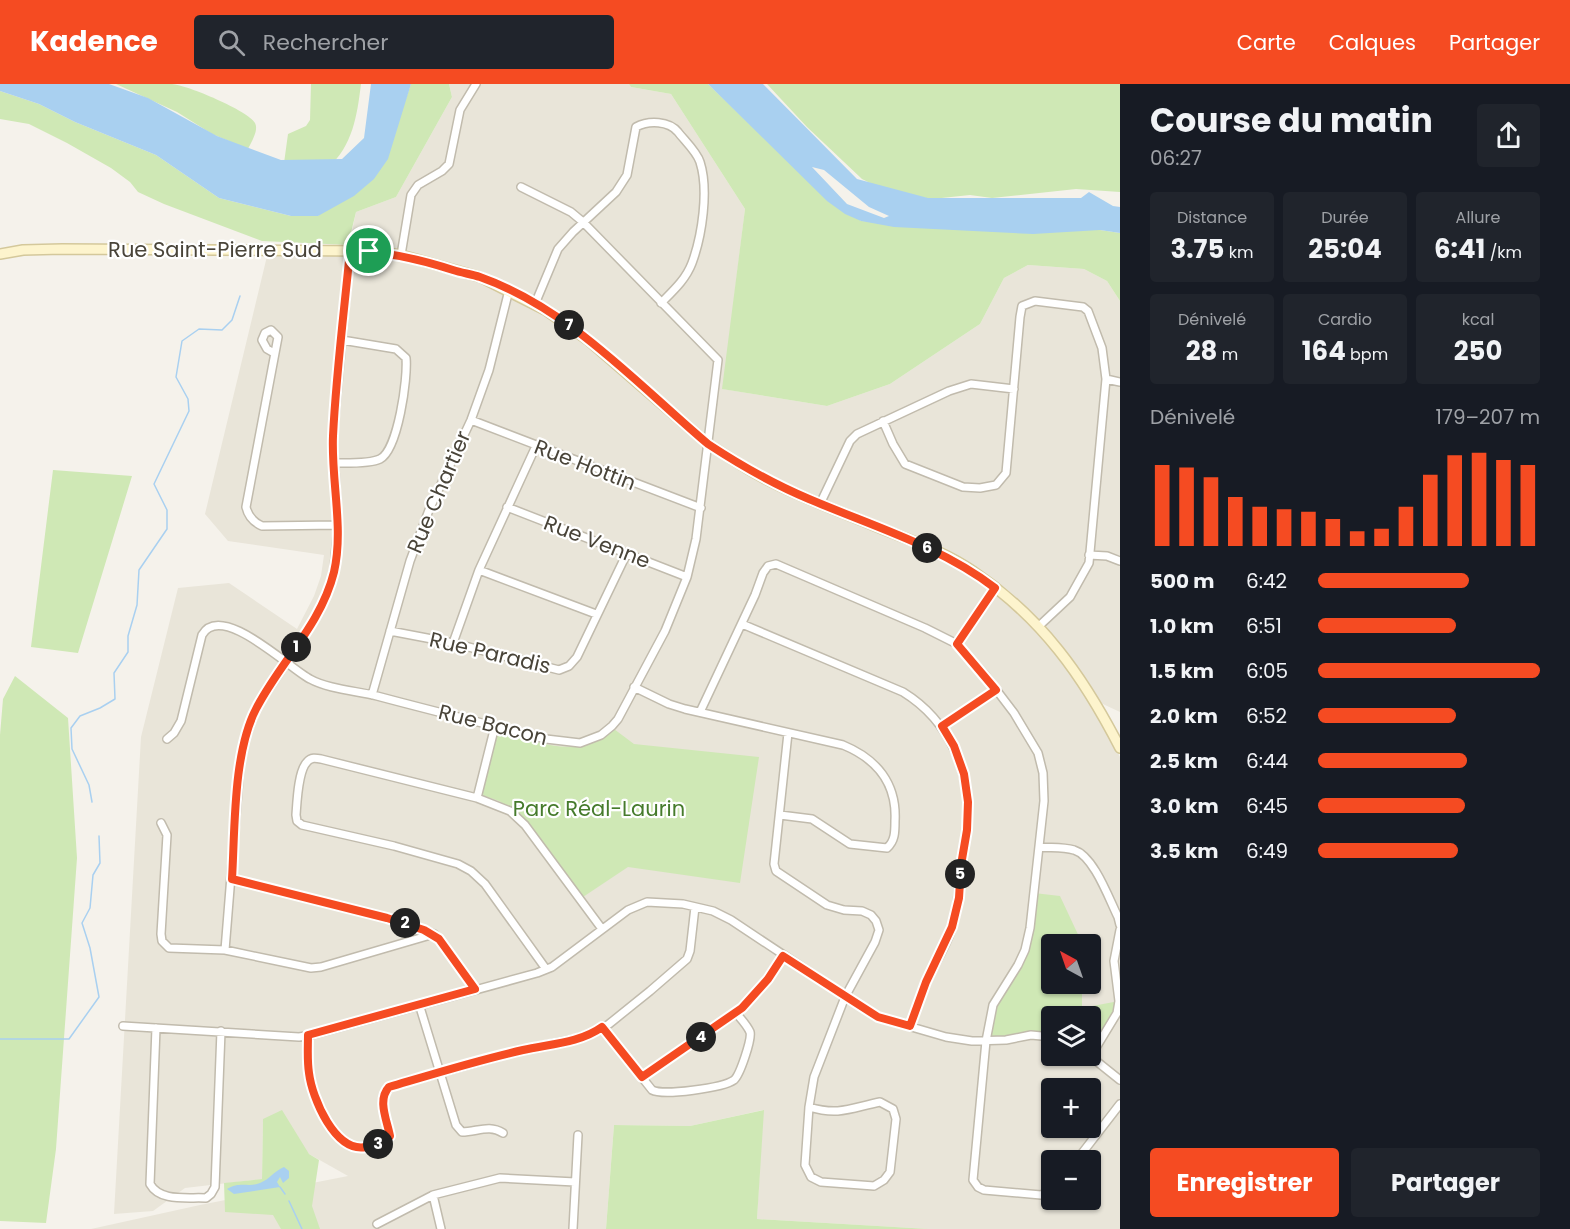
<!DOCTYPE html>
<html lang="fr">
<head>
<meta charset="utf-8">
<style>
	:root { --surface:#171b24; --page:#20242c; --text:#f1f3f6; --muted:#9ea1a6; --accent:#f54b22 }
	body { margin:0; font-family:Poppins,sans-serif; background:var(--page); color:var(--text); height:100vh; display:flex; flex-direction:column; font-size:22px; white-space:nowrap }
	* { box-sizing:border-box; margin:0 }
	p { font-size:20px; color:var(--muted) }
	.icon { flex:none; width:33px; height:33px; fill:none; stroke:currentColor; stroke-width:2; stroke-linecap:round; stroke-linejoin:round }
	.map { position:relative; flex:1; overflow:hidden }
	.panel { display:flex; flex-direction:column; background:var(--surface); width:450px }
	.panel>* { flex:none }
	.needle { width:39px; rotate:320deg }
	.tools { position:absolute; left:1041px; top:850px; display:grid; gap:12px }
	.tools a { display:grid; place-items:center; width:60px; height:60px; border-radius:6px; background:var(--surface); box-shadow:0 2px 4px #0004; font-size:30px }
	.pin { position:absolute; display:grid; place-items:center; width:51px; height:51px; color:#fff; margin:-26px; border:3px solid #fff; border-radius:50%; box-shadow:0 2px 6px #0007 }
	.km { position:absolute; width:30px; height:30px; margin:-15px; border-radius:50%; background:#222; color:#fff; font-size:16px; line-height:30px; text-align:center }
	.round { display:grid; place-items:center; flex:none; width:63px; height:63px; border-radius:6px; background:var(--page) }
	.headline { display:flex; align-items:center; justify-content:space-between; height:102px; padding:0 30px }
	h1 { font-size:33px; font-weight:700; line-height:45px }
	.stats { display:grid; grid-template-columns:repeat(3,1fr); gap:9px; height:102px; padding:6px 30px }
	.stats div { display:grid; align-content:center; border-radius:6px; background:var(--page); text-align:center }
	.stats b { font-size:26px; font-weight:700 }
	.stats small { font-size:16px; font-weight:400 }
	.stats p { font-size:16px }
	.chart { height:168px; padding:12px 30px }
	.chart p { display:flex; justify-content:space-between }
	.chart svg { width:100%; height:108px; margin-top:6px; stroke:var(--accent); stroke-width:6 }
	.action { display:flex; gap:12px; margin-top:auto; padding:12px 30px }
	.action a { flex:1; height:69px; border-radius:6px; background:var(--accent); color:#fff; font-size:24px; font-weight:700; line-height:69px; text-align:center }
	.action a+a { background:var(--page); color:var(--text) }
	ul { padding:0 30px; list-style:none; font-size:20px }
	li { display:grid; grid-template-columns:96px 72px 1fr; align-items:center; height:45px }
	li i { height:15px; border-radius:8px; background:var(--accent) }
	header { display:flex; align-items:center; gap:36px; box-sizing:border-box; height:84px; padding:0 30px; background:var(--accent); color:#fff }
	header strong { font-size:28px }
	nav { display:flex; gap:33px; margin-inline-start:auto; font-size:21px }
	.search { width:420px; height:54px; background:var(--page); display:flex; align-items:center; gap:15px; box-sizing:border-box; padding:0 21px; border-radius:6px; color:var(--muted); font-size:22px }
	main { display:flex; flex:1; min-height:0 }
	.map>svg:first-child { display:block }
	.residential { fill:#e9e5d9; fill-rule:evenodd }
	.green { fill:#cfe8b5 }
	.water { fill:#a9d0f0; fill-rule:evenodd }
	.lines { fill:none; stroke-linecap:round; stroke-linejoin:round }
	.stream { stroke:#a9d0f0; stroke-width:1.5 }
	.street-casing { stroke:#c1bbad; stroke-width:10 }
	.secondary-casing { stroke:#d4c89b; stroke-width:12 }
	.street { stroke:#fff; stroke-width:7 }
	.secondary { stroke:#fdf4cd; stroke-width:9 }
	.route-casing { stroke:#fff; stroke-width:12 }
	.route { stroke:#f54b22; stroke-width:8 }
	.labels { text-anchor:middle; stroke-width:4.5; stroke-linejoin:round; paint-order:stroke }
	.street-label { font-size:21px; fill:#494439; stroke:#fff }
	.park-label { font-size:21px; fill:#467b2c; stroke:#fff }
</style>
</head>
<body>
<header>
<strong>Kadence</strong>
<div class="search"><svg class="icon" aria-label="search" viewBox="0 0 24 24"><circle cx="10" cy="10" r="6"/><path d="M15 15l6 6"/></svg>Rechercher</div>
<nav><a>Carte</a><a>Calques</a><a>Partager</a></nav>
</header>
<main>
<div class="map">
<svg width="1120" height="1145" viewBox="0 0 1120 1145">
	<rect width="100%" height="100%" fill="#f5f2eb"/>
	<path class="residential" d="M 449,0 L 629,0 L 631,3 L 671,10 L 745,125 L 723,305 L 827,322 L 890,300 L 980,240 L 1004,194 L 1028,181 L 1084,185 L 1107,197 L 1120,217 L 1120,628 L 1090,614 L 1120,673 L 1120,1145 L 929,1145 L 757,1135 L 763,1026 L 690,1042 L 614,1041 L 606,1145 L 91,1145 L 200,1121 L 348,1092 L 309,1070 L 263,1036 L 262,1095 L 185,1104 L 153,1127 L 114,1130 L 141,653 L 178,504 L 229,499 L 297,545 L 314,512 L 321,492 L 324,471 L 228,457 L 205,430 L 268,168 L 347,171 L 356,128 L 396,113 L 452,13 ZM 1052,861 L 1090,861 L 1090,900 L 1052,900 ZM 1052,933 L 1090,933 L 1090,972 L 1052,972 ZM 1052,1005 L 1090,1005 L 1090,1044 L 1052,1044 ZM 1052,1077 L 1090,1077 L 1090,1116 L 1052,1116 Z"/>
	<path class="green" d="M 116,0 C 135,0 154,0 172,0 C 187,1 249,27 255,39 C 259,46 251,59 248,65 L 212,50 L 177,28 Z
		M 311,0 L 361,0 C 357,32 353,61 328,84 L 284,79 L 288,50 L 306,42 L 310,36 Z
		M 411,0 L 449,0 L 452,13 L 396,113 L 356,128 L 348,161 L 262,157 L 164,120 L 138,108 L 130,98 L 111,84 L 67,59 L 29,40 L 0,35 L 0,7 L 39,20 L 75,38 L 156,71 L 219,114 L 291,132 L 318,132 L 403,23 Z
		M 629,0 L 708,0 L 785,74 L 861,137 L 1074,146 L 1100,146 L 1120,149 L 1120,217 L 1107,197 L 1084,185 L 1028,181 L 1004,194 L 980,240 L 890,300 L 827,322 L 722,305 L 745,125 L 671,10 L 631,3 Z
		M 767,0 L 1120,0 L 1120,108 L 1076,105 L 992,114 L 970,111 L 932,115 L 886,107 L 862,95 L 807,43 Z
		M 53,386 L 132,392 L 78,569 L 31,563 Z
		M 15,592 L 68,634 L 77,774 L 56,1065 L 46,1139 L 0,1137 L 0,651 L 3,615 Z
		M 614,645 L 634,660 L 759,673 L 740,799 L 628,783 L 583,813 L 520,731 L 499,717 L 482,711 L 498,647 C 540,658 576,677 614,645 Z
		M 1034,809 L 1060,812 L 1082,859 L 1082,861 L 1052,861 L 1052,900 L 1082,900 L 1082,924 L 1119,917 L 1117,929 L 1090,972 L 1090,933 L 1052,933 L 1051,953 L 986,957 L 993,921 L 1018,881 Z
		M 282,1026 L 309,1070 L 319,1076 L 312,1122 L 320,1145 L 281,1145 L 273,1131 L 225,1128 L 224,1099 L 262,1095 L 263,1035 Z
		M 764,1026 L 757,1135 L 929,1145 L 606,1145 L 614,1041 L 690,1042 Z"/>
	<path class="water" d="M 0,0 L 109,0 L 148,14 L 217,52 L 281,76 L 342,75 L 364,54 L 371,0 L 411,0 L 388,75 L 374,95 L 354,112 L 318,132 L 291,132 L 219,114 L 156,71 L 75,38 L 39,20 L 0,7 Z
		M 708,0 L 763,0 L 857,95 L 928,114 L 1081,114 L 1089,108 L 1113,122 L 1120,123 L 1120,149 L 1100,146 L 1033,150 L 894,143 L 861,137 L 845,130 L 827,117 ZM 812,83 L 824,86 L 869,123 L 889,132 L 884,134 L 847,120 Z
		M 284,1083 L 289,1087 L 289,1094 L 283,1099 L 280,1093 L 277,1098 L 280,1103 L 234,1110 L 227,1105 C 241,1097 248,1104 260,1099 C 270,1095 274,1087 284,1083 Z"/>
	<g class="lines">
		<path class="stream" d="M 92,718 L 89,701 L 72,665 L 71,644 L 80,632 L 100,624 L 115,615 L 114,589 L 128,568 L 128,552 L 137,521 L 139,486 L 167,445 L 167,426 L 154,400 L 189,327 L 188,315 L 176,293 L 182,257 L 199,245 L 222,246 L 232,236 L 240,212
			M 0,955 L 69,955 L 99,913 L 90,864 L 82,839 L 90,824 L 93,791 L 100,779 L 99,752
			M 280,1103 L 285,1110
			M 289,1117 L 302,1145"/>
		<g class="street-casing">
			<path id="street" d="M 401,171 L 411,111 L 418,101 L 442,87 L 449,80 L 460,26 L 476,0
				M 535,220 L 558,165 L 573,148 L 616,108 L 627,91 L 636,43 C 649,36 669,37 678,48 C 685,57 697,68 700,78 C 709,106 702,152 692,179 C 686,195 674,206 661,219
				M 274,269 L 267,265 L 262,256 L 265,249 L 271,246 L 278,253 L 246,423 C 248,432 253,438 262,442 L 338,441
				M 1106,295 L 1120,298
				M 471,336 L 701,424
				M 883,337 L 893,360 L 905,380 L 963,403 L 980,404 L 996,401 L 1006,389 L 1020,233 L 1022,222 L 1035,217 L 1083,223 L 1088,227 L 1102,264 L 1106,295 L 1089,479 L 1070,513 L 1039,542
				M 334,379 C 345,379 370,380 380,375 C 398,366 408,294 406,274 L 396,265 L 342,256
				M 820,420 L 850,357 L 857,350 L 949,307 L 971,300 L 1014,305
				M 507,423 L 687,493
				M 1089,471 L 1107,472 L 1120,477
				M 479,486 L 596,530
				M 742,540 L 903,608 C 950,637 973,690 967,746 C 966,758 962,770 961,782 C 958,802 959,821 953,841 C 948,859 936,877 928,895 C 921,910 916,927 910,942
				M 390,547 L 453,559 L 559,586 L 569,582 L 577,573 L 627,469
				M 453,559 L 479,486 L 536,362
				M 957,560 L 995,504
				M 634,603 L 669,620 L 685,625 L 843,661 C 877,675 897,700 895,737 C 895,748 895,757 887,764 L 850,760 L 812,735 L 780,731
				M 372,611 L 410,477 L 429,426 L 471,336 L 489,286 L 509,206
				M 700,628 L 755,511 L 763,489 L 768,482 L 776,480 L 925,544 L 957,560 L 985,591 L 1014,629 L 1038,669 L 1043,689 L 1044,717 L 1030,844 L 1025,866 L 1018,881 L 993,921 L 986,957 L 973,1096 L 978,1103 L 984,1106 L 1041,1111 L 1052,1106
				M 942,642 L 996,606
				M 788,649 L 774,780 L 776,787 L 827,821 L 844,826 L 862,827 L 871,831 L 876,837 L 879,846 L 875,858 L 845,913 L 814,993 L 809,1023 L 805,1081 L 811,1093 L 821,1098 L 874,1102 L 884,1096 L 890,1088 L 896,1035 L 893,1025 L 880,1018 C 851,1024 839,1032 809,1023
				M 167,655 L 174,649 L 181,637 L 202,551 C 221,517 289,584 310,595 C 328,605 357,607 377,612 C 433,627 490,641 546,655 L 580,659 L 601,651 L 612,642 L 618,635 L 665,547 L 687,493 L 696,455 L 718,276 L 583,138 L 571,128 L 521,103
				M 477,714 L 495,642
				M 161,739 L 167,751 L 161,850 L 162,857 L 169,864 L 225,866 L 311,884 L 321,883 L 434,850
				M 1040,763 C 1051,764 1063,763 1074,766 C 1094,772 1109,815 1118,833 L 1120,841
				M 232,795 L 387,834 L 434,850 L 439,855 L 475,905
				M 225,866 L 240,681 L 244,658 L 256,624 L 315,535 L 329,505 L 334,486 L 338,441 L 333,353 L 350,167
				M 546,885 L 485,800 L 471,787 L 458,780 L 394,762 L 302,741 L 297,737 L 296,731 C 297,718 298,687 307,678 C 311,673 316,674 321,675 L 477,714 L 510,727 L 525,741 L 602,845
				M 419,920 L 456,1041 L 462,1048 C 477,1048 489,1040 503,1049
				M 123,942 L 299,953 L 312,951 L 537,889 L 552,883 L 628,826 L 647,818 L 683,820 L 713,827 L 731,836 L 877,933 L 946,953 L 972,957 L 1006,956 L 1031,951 L 1052,953
				M 602,943 L 652,1006 C 663,1012 723,1004 734,996 C 740,991 752,955 750,948 C 747,941 741,935 736,929
				M 156,944 L 150,1100 C 160,1118 187,1113 206,1114 L 211,1110 L 215,1103 L 221,947
				M 308,951 C 308,964 307,977 309,989 C 312,1014 335,1069 366,1063 C 375,1061 384,1060 390,1052 C 387,1037 377,1016 389,1003 L 522,966 L 575,955 L 595,948 L 609,940 L 650,907 L 687,875 L 690,867 L 695,823
				M 1090,972 L 1120,996
				M 1091,972 L 1117,929 L 1119,917 L 1114,877 L 1120,846
				M 642,993 L 736,929 L 760,905 L 783,872
				M 1076,1077 L 1120,1020
				M 433,1111 L 441,1145
				M 377,1140 L 433,1111 L 500,1094 L 575,1098
				M 573,1145 L 578,1051"/>
		</g>
		<g class="secondary-casing">
			<path id="secondary" d="M 0,170 L 23,166 L 62,165 L 369,167 L 401,171 L 480,193 L 547,227 L 588,256 L 708,360 C 726,371 743,383 762,393 C 796,412 834,425 870,440 C 905,455 943,466 974,488 C 1042,534 1083,592 1120,664"/>
		</g>
		<use href="#street" class="street"/>
		<use href="#secondary" class="secondary"/>
	</g>
	<g class="lines">
		<g class="route-casing">
			<path id="route" d="M 350,167 C 386,167 419,175 453,186 C 462,189 471,190 480,193 C 570,225 637,300 708,360 C 740,381 773,400 809,415 C 872,442 940,462 995,504 L 957,560 L 996,606 L 942,642 L 954,662 L 964,690 L 968,718 L 967,746 L 961,781 L 959,814 L 952,843 L 926,898 L 910,942 L 878,933 L 783,872 L 768,895 L 742,924 L 642,993 L 602,943 C 580,959 549,960 523,966 C 478,976 433,990 389,1003 C 377,1016 387,1036 390,1052 C 384,1060 375,1061 366,1063 C 335,1069 312,1014 309,989 C 307,976 308,964 308,951 L 475,905 L 439,855 L 424,846 L 387,834 L 232,795 C 235,746 233,669 256,625 C 280,578 321,541 334,488 C 344,444 331,397 333,352 C 336,291 344,228 350,167 Z"/>
		</g>
		<use href="#route" class="route"/>
	</g>
	<g class="labels">
		<g class="street-label">
			<text x="215" y="173">Rue Saint-Pierre Sud</text>
			<text transform="translate(585 381) rotate(21)" y="7">Rue Hottin</text>
			<text transform="translate(439 408) rotate(-67)" y="7">Rue Chartier</text>
			<text transform="translate(597 458) rotate(21)" y="7">Rue Venne</text>
			<text transform="translate(490 569) rotate(13)" y="7">Rue Paradis</text>
			<text transform="translate(493 641) rotate(14)" y="7">Rue Bacon</text>
		</g>
		<g class="park-label">
			<text x="599" y="732">Parc Réal-Laurin</text>
		</g>
	</g>
</svg>
<div class="tools">
<a><svg class="needle" viewBox="-14 -14 28 28"><path d="M0-13l5 13h-10z" fill="#e53935"/><path d="M0 13l5-13h-10z" fill="#9ea1a6"/></svg></a>
<a><svg class="icon" aria-label="layers" viewBox="0 0 24 24"><path d="M12 4l9 5-9 5-9-5zM3 14l9 5 9-5"/></svg></a>
<a>+</a>
<a>−</a>
</div>
<div class="pin" style="left:369px;top:167px;background:#1e9e55"><svg class="icon" aria-label="arrive" viewBox="0 0 24 24"><path d="M6 21V4h12l-3 4 3 4H6"/></svg></div>
<b class="km" style="left:296px;top:563px">1</b>
<b class="km" style="left:405px;top:839px">2</b>
<b class="km" style="left:378px;top:1060px">3</b>
<b class="km" style="left:701px;top:953px">4</b>
<b class="km" style="left:960px;top:790px">5</b>
<b class="km" style="left:927px;top:464px">6</b>
<b class="km" style="left:569px;top:241px">7</b>
</div>
<section class="panel">
<div class="headline"><div><h1>Course du matin</h1><p>06:27</p></div><a class="round"><svg class="icon" aria-label="share" viewBox="0 0 24 24"><path d="M12 15V3M7 8l5-5 5 5M5 13v7h14v-7"/></svg></a></div>
<div class="stats">
<div><p>Distance</p><b>3.75<small> km</small></b></div>
<div><p>Durée</p><b>25:04</b></div>
<div><p>Allure</p><b>6:41<small> /km</small></b></div>
</div>
<div class="stats">
<div><p>Dénivelé</p><b>28<small> m</small></b></div>
<div><p>Cardio</p><b>164<small> bpm</small></b></div>
<div><p>kcal</p><b>250</b></div>
</div>
<div class="chart"><p><span>Dénivelé</span>179–207 m</p>
<svg viewBox="0 0 160 44" preserveAspectRatio="none"><path d="M5 44V11M15 44V12M25 44V16M35 44V24M45 44V28M55 44V29M65 44V30M75 44V33M85 44V38M95 44V37M105 44V28M115 44V15M125 44V7M135 44V6M145 44V9M155 44V11"/></svg>
</div>
<ul>
<li><b>500 m</b>6:42<i style="width:68%"></i></li>
<li><b>1.0 km</b>6:51<i style="width:62%"></i></li>
<li><b>1.5 km</b>6:05<i style="width:100%"></i></li>
<li><b>2.0 km</b>6:52<i style="width:62%"></i></li>
<li><b>2.5 km</b>6:44<i style="width:67%"></i></li>
<li><b>3.0 km</b>6:45<i style="width:66%"></i></li>
<li><b>3.5 km</b>6:49<i style="width:63%"></i></li>
</ul>
<div class="action"><a>Enregistrer</a><a>Partager</a></div>
</section>
</main>
</body>
</html>
